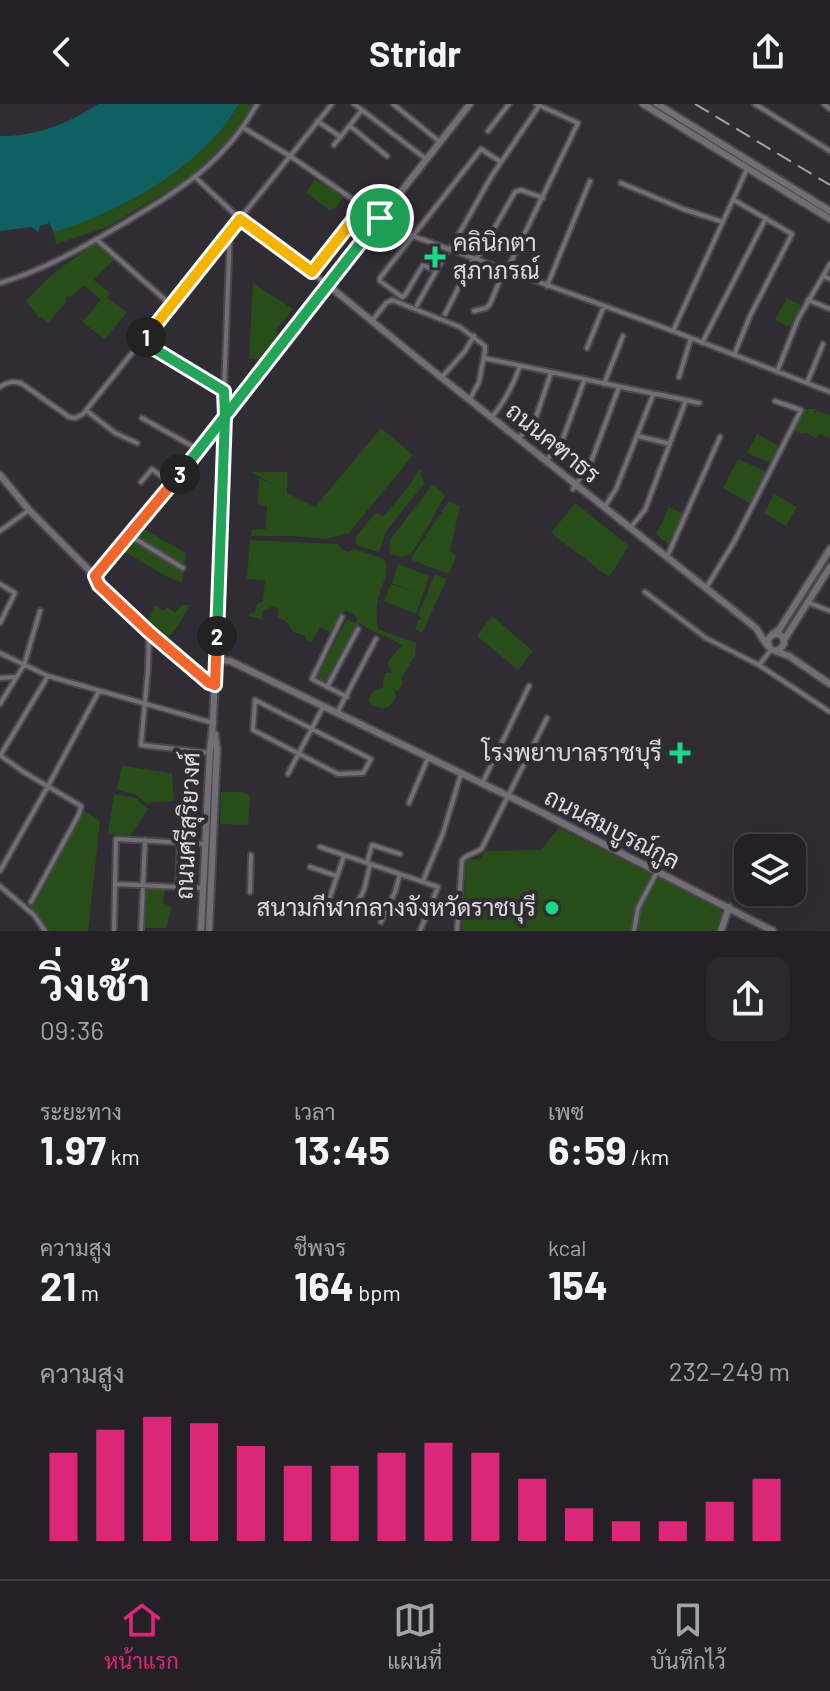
<!DOCTYPE html>
<html lang="th">
<head>
<meta charset="utf-8">
<style>
	:root { --surface:#232126; --page:#2b292e; --text:#f1f3f6; --muted:#a3a3a7; --line:#403e43; --accent:#db2777 }
	body { margin:0; font-family:Barlow,Sarabun,sans-serif; background:var(--page); color:var(--text); height:100vh; display:flex; flex-direction:column; font-size:30px; white-space:nowrap }
	* { box-sizing:border-box; margin:0 }
	p { font-size:26px; color:var(--muted) }
	.icon { flex:none; width:44px; height:44px; fill:none; stroke:currentColor; stroke-width:2; stroke-linecap:round; stroke-linejoin:round }
	.map { position:relative; height:827px; overflow:hidden }
	.sheet { display:flex; flex-direction:column; background:var(--surface); flex:1 }
	.sheet>* { flex:none }
	.fabs { position:absolute; left:734px; top:730px; display:grid; gap:16px }
	.fabs a { display:grid; place-items:center; width:72px; height:72px; border-radius:16px; background:var(--surface); box-shadow:0 8px 32px #0002,0 0 0 2px var(--line); font-size:40px }
	.pin { position:absolute; display:grid; place-items:center; width:68px; height:68px; color:#fff; margin:-34px; border:4px solid #fff; border-radius:50%; box-shadow:0 2px 8px #0007 }
	.km { position:absolute; width:40px; height:40px; margin:-20px; border-radius:50%; background:#222; color:#fff; font-size:22px; line-height:40px; text-align:center }
	.round { display:grid; place-items:center; flex:none; width:84px; height:84px; border-radius:16px; background:var(--page) }
	.head { display:flex; align-items:center; justify-content:space-between; height:136px; padding:0 40px }
	h1 { font-size:44px; font-weight:700; line-height:60px }
	.figures { display:grid; grid-template-columns:repeat(3,1fr); gap:12px; height:136px; padding:8px 40px }
	.figures div { display:grid; align-content:center }
	.figures b { font-size:40px; font-weight:700 }
	.figures small { font-size:22px; font-weight:400 }
	.figures p { font-size:22px }
	.chart { height:224px; padding:16px 40px }
	.chart p { display:flex; justify-content:space-between }
	.chart svg { width:100%; height:144px; margin-top:8px; stroke:var(--accent); stroke-width:6 }
	header { display:flex; justify-content:space-between; align-items:center; height:104px; padding:0 40px; background:var(--surface); font-size:36px; font-weight:700 }
	.tab-bar { display:flex; justify-content:space-around; align-items:center; height:112px; border-top:2px solid var(--line); background:var(--surface); font-size:22px; color:var(--muted) }
	.tab-bar a { display:grid; justify-items:center; gap:4px }
	.tab-bar .active { color:var(--accent) }
	.map>svg:first-child { display:block }
	.green { fill:#294d19 }
	.water { fill:#106061 }
	.lines { fill:none; stroke-linecap:round; stroke-linejoin:round }
	.street-casing { stroke:#4a484d; stroke-width:8 }
	.secondary-casing { stroke:#4a484d; stroke-width:10 }
	.street { stroke:#716e75; stroke-width:4 }
	.secondary { stroke:#716e75; stroke-width:6 }
	.rail { stroke:#a4a2a7; stroke-width:2; stroke-dasharray:16 8; stroke-linecap:butt }
	.split-1-casing { stroke:#fff; stroke-width:16 }
	.split-2-casing { stroke:#fff; stroke-width:16 }
	.split-3-casing { stroke:#fff; stroke-width:16 }
	.split-4-casing { stroke:#fff; stroke-width:16 }
	.split-1 { stroke:#f5b400; stroke-width:10 }
	.split-2 { stroke:#22a559; stroke-width:10 }
	.split-3 { stroke:#f0652b; stroke-width:10 }
	.split-4 { stroke:#22a559; stroke-width:10 }
	.poi-dot { fill:#1bd988; stroke:#2f2c33; stroke-width:3 }
	.labels { text-anchor:middle; stroke-width:8; stroke-linejoin:round; paint-order:stroke }
	.poi-label { font-size:24px; fill:#dddbdf; stroke:#2f2c33; text-anchor:end }
	.street-label { font-size:24px; fill:#dddbdf; stroke:#2f2c33 }
</style>
</head>
<body>
<header><svg class="icon" aria-label="back" viewBox="0 0 24 24"><path d="M15 5l-7 7 7 7"/></svg>Stridr<svg class="icon" aria-label="share" viewBox="0 0 24 24"><path d="M12 15V3M7 8l5-5 5 5M5 13v7h14v-7"/></svg></header>
<div class="map">
<svg width="830" height="827" viewBox="0 0 830 827">
	<rect width="100%" height="100%" fill="#2f2c33"/>
	<path class="green" d="M 239,0 L 254,0 L 239,26 L 190,74 L 107,123 L 56,140 L 54,128 L 101,111 L 139,91 L 230,15 Z
		M 315,75 L 328,84 L 331,82 L 344,92 L 334,105 L 329,106 L 306,88 Z
		M 96,140 L 99,140 L 114,155 L 94,176 L 110,189 L 107,194 L 127,208 L 105,235 L 82,218 L 101,196 L 84,181 L 71,193 L 68,191 L 65,195 L 67,197 L 48,219 L 41,213 L 39,214 L 26,197 C 49,172 66,158 96,140 Z
		M 253,179 L 293,205 L 276,226 L 279,231 L 259,256 L 249,254 Z
		M 787,194 L 801,201 L 790,223 L 775,216 Z
		M 803,305 L 816,305 L 812,314 L 817,307 L 830,311 L 830,335 L 820,330 L 816,334 L 805,328 L 802,330 L 792,325 Z
		M 381,324 L 413,351 L 349,429 L 326,435 L 291,432 L 251,432 L 252,426 L 266,425 L 267,402 L 258,400 L 259,374 L 278,383 L 251,368 L 287,368 L 287,389 L 315,403 Z
		M 757,330 L 779,342 L 771,359 L 747,349 Z
		M 738,355 L 767,368 L 756,385 L 757,389 L 752,395 L 751,400 L 723,384 Z
		M 420,364 L 424,380 L 386,427 L 379,448 L 359,442 L 356,439 L 356,433 L 375,409 L 384,412 L 406,386 Z
		M 433,380 L 443,389 L 445,392 C 437,405 418,443 410,450 C 404,455 397,452 391,450 L 389,444 L 390,436 Z
		M 774,390 L 797,403 L 786,422 L 764,409 Z
		M 449,397 L 460,402 L 450,447 L 456,451 L 450,469 L 440,467 L 412,456 L 411,454 Z
		M 575,399 L 629,442 L 609,473 L 551,429 Z
		M 669,403 L 684,410 L 671,442 L 656,430 C 662,421 664,413 669,403 Z
		M 142,424 L 186,449 L 182,479 L 166,472 L 123,447 Z
		M 250,436 L 338,440 L 341,445 L 348,448 L 354,445 L 384,455 C 391,468 382,479 379,492 C 376,502 376,515 378,525 L 416,539 L 415,552 L 402,573 L 402,581 L 399,586 L 394,588 L 396,591 C 392,605 384,607 371,601 L 369,595 L 373,587 L 383,583 L 383,576 L 386,569 L 393,569 L 390,566 L 388,558 L 402,541 C 388,532 373,529 360,519 L 327,579 L 317,573 L 347,515 L 355,519 L 358,514 L 346,506 L 341,512 L 332,529 L 320,523 L 312,538 L 306,536 L 306,532 L 293,528 L 288,519 L 278,513 L 278,505 L 273,502 L 262,508 L 263,515 L 248,512 L 250,509 L 255,508 L 257,500 L 263,497 L 265,476 L 247,475 Z
		M 398,460 L 429,472 L 416,510 L 384,497 L 391,480 L 419,490 L 392,479 Z
		M 435,470 L 447,475 L 422,529 L 415,525 L 418,516 L 422,515 L 418,511 Z
		M 155,501 L 164,507 L 167,503 L 175,509 L 182,501 L 189,501 L 183,514 L 166,538 L 147,520 Z
		M 492,512 L 533,547 L 518,566 L 477,532 Z
		M 122,662 L 172,669 L 174,697 L 146,699 L 135,690 L 117,686 Z
		M 221,688 L 243,688 L 250,692 L 248,721 L 220,720 Z
		M 114,690 L 136,694 L 148,705 L 130,732 L 108,730 Z
		M 83,706 L 100,717 L 88,827 L 43,827 L 28,805 Z
		M 559,724 L 719,804 L 723,811 L 717,827 L 462,827 L 466,758 L 469,755 L 480,756 L 485,747 L 541,746 Z
		M 162,784 L 165,785 L 163,799 L 172,803 L 166,824 L 144,824 L 146,785 Z"/>
	<path class="water" d="M 98,0 L 239,0 C 205,60 120,109 54,128 L 49,119 L 40,122 L 38,128 L 31,123 L 0,127 L 0,32 C 34,33 70,19 98,0 Z"/>
	<g class="lines">
		<g class="street-casing">
			<path id="street" d="M 354,0 L 426,55
				M 393,0 L 440,38
				M 755,0 L 830,47
				M 824,0 L 830,5
				M 317,17 L 341,33
				M 350,22 L 387,52
				M 244,24 L 290,52 L 380,114 L 413,132 L 673,227 L 830,288
				M 488,27 L 509,0
				M 334,41 L 362,6
				M 196,74 L 240,115 L 328,181
				M 621,79 L 683,105 L 723,118
				M 96,135 L 171,201
				M 450,146 L 491,73 L 539,2
				M 476,156 L 515,88 L 521,86 L 543,94
				M 507,166 L 578,19 L 536,0
				M 436,167 L 423,161 L 405,191 L 402,193 L 380,177 L 380,174 L 481,45 L 501,58
				M 312,168 L 364,102
				M 823,172 L 830,175
				M 0,179 C 44,166 82,144 121,121 C 178,87 224,60 257,0
				M 547,182 L 590,77
				M 808,196 L 830,205
				M 417,201 L 448,146
				M 474,207 L 486,204 L 490,200 L 504,166
				M 445,210 L 473,155
				M 372,217 L 386,199 L 392,196 L 460,223 L 485,242 L 485,247 L 479,278 L 470,295
				M 673,227 L 747,65
				M 143,238 L 224,287
				M 702,239 L 766,114
				M 587,244 L 604,202
				M 734,251 L 750,212 L 792,130 L 734,96
				M 484,254 L 655,290
				M 777,268 L 798,215 L 830,160
				M 442,273 L 465,247 L 474,232
				M 679,273 L 691,234
				M 807,279 L 823,240
				M 604,280 L 623,232
				M 0,283 C 7,278 12,277 21,279 L 69,313 L 75,314 L 83,310 L 332,0
				M 87,307 L 115,329 L 137,339
				M 225,309 L 224,287 L 230,127
				M 492,313 C 505,297 513,282 520,262
				M 142,314 L 199,346
				M 638,332 L 670,340
				M 519,334 L 536,313 L 551,269
				M 546,357 L 562,337 L 584,277
				M 141,378 L 152,365 L 171,380
				M 573,385 L 591,358 L 619,283
				M 604,404 L 616,385 L 653,291 L 657,290 L 699,299
				M 630,424 L 645,406 L 686,296
				M 0,427 L 29,406
				M 129,431 L 183,464
				M 667,453 L 720,333
				M 95,472 L 99,481 L 149,528 L 209,579 L 213,581
				M 0,480 L 15,489 L 0,519
				M 706,484 L 734,438 L 801,306 L 775,297
				M 645,488 L 706,534 L 759,561 L 830,608
				M 807,498 L 830,507
				M 342,513 L 312,575 L 347,593
				M 149,528 L 148,565 L 141,641 L 210,649
				M 0,549 L 48,572 L 213,619
				M 759,561 L 771,546
				M 0,574 L 16,573
				M 327,583 L 358,525
				M 255,596 L 371,655 L 363,669 L 338,670 L 253,626 Z
				M 0,600 L 24,561 L 40,507
				M 337,609 L 376,535
				M 0,651 L 22,667 L 81,702 L 79,710 L 31,798
				M 0,652 L 48,572
				M 288,670 L 323,603
				M 482,680 L 529,582
				M 409,699 L 428,654
				M 320,743 L 438,783 L 420,827
				M 367,759 L 372,741 L 400,750
				M 310,763 L 337,772
				M 0,767 L 48,682 L 99,587
				M 423,777 L 443,729 L 461,670
				M 115,780 L 202,784
				M 0,782 L 34,811 L 45,827
				M 178,783 L 180,738
				M 250,788 L 251,751
				M 330,793 L 344,752
				M 351,811 L 364,786 L 370,761
				M 381,818 L 395,788 L 400,770
				M 114,827 L 116,735 L 205,740
				M 141,827 L 145,736
				M 457,827 L 462,756 C 468,749 476,750 482,744 L 547,614
				M 634,827 L 638,804 L 657,768"/>
		</g>
		<g class="secondary-casing">
			<path id="secondary" d="M 643,0 L 830,115
				M 657,0 L 830,107
				M 328,181 L 417,254 L 756,524 C 763,534 772,558 784,540 L 783,533 C 777,528 772,529 768,536 L 769,543
				M 0,371 L 29,406 L 95,472 L 171,380 L 470,0
				M 773,530 L 779,526 L 830,445
				M 784,536 L 830,463
				M 775,547 L 789,552 L 830,580
				M 216,556 L 230,557 L 537,706 L 773,827
				M 201,827 L 210,646 L 213,619 L 225,312
				M 209,827 L 217,645 L 215,630
				M 721,827 L 729,803"/>
		</g>
		<use href="#street" class="street"/>
		<use href="#secondary" class="secondary"/>
		<path class="rail" d="M 695,0 L 830,81"/>
	</g>
	<g class="lines">
		<g class="split-1-casing">
			<path id="split-1" d="M 146,233 L 240,115 L 312,168 L 364,102 L 380,114"/>
		</g>
		<g class="split-2-casing">
			<path id="split-2" d="M 146,233 L 143,238 L 224,287 L 225,312 L 217,532"/>
		</g>
		<g class="split-3-casing">
			<path id="split-3" d="M 180,370 L 95,472 L 99,481 L 149,528 L 209,579 L 215,581 L 217,532"/>
		</g>
		<g class="split-4-casing">
			<path id="split-4" d="M 180,370 L 380,114"/>
		</g>
		<use href="#split-1" class="split-1"/>
		<use href="#split-2" class="split-2"/>
		<use href="#split-3" class="split-3"/>
		<use href="#split-4" class="split-4"/>
	</g>
	<g class="poi-dot">
		<path d="M431 141h8v8h8v8h-8v8h-8v-8h-8v-8h8z"/>
		<path d="M676 637h8v8h8v8h-8v8h-8v-8h-8v-8h8z"/>
		<circle cx="552" cy="804" r="8"/>
	</g>
	<g class="labels">
		<g class="poi-label">
			<text x="453" y="147" text-anchor="start">คลินิกตา<tspan x="453" dy="28">สุภาภรณ์</tspan></text>
			<text x="662" y="657">โรงพยาบาลราชบุรี</text>
			<text x="536" y="812">สนามกีฬากลางจังหวัดราชบุรี</text>
		</g>
		<g class="street-label">
			<text transform="translate(553 339) rotate(39)" y="8">ถนนคฑาธร</text>
			<text transform="translate(188 722) rotate(-87)" y="8">ถนนศรีสุริยวงศ์</text>
			<text transform="translate(612 725) rotate(27)" y="8">ถนนสมบูรณ์กูล</text>
		</g>
	</g>
</svg>
<div class="fabs">
<a><svg class="icon" aria-label="layers" viewBox="0 0 24 24"><path d="M12 4l9 5-9 5-9-5zM3 14l9 5 9-5"/></svg></a>
</div>
<div class="pin" style="left:380px;top:114px;background:#1e9e55"><svg class="icon" aria-label="arrive" viewBox="0 0 24 24"><path d="M6 21V4h12l-3 4 3 4H6"/></svg></div>
<b class="km" style="left:146px;top:233px">1</b>
<b class="km" style="left:217px;top:532px">2</b>
<b class="km" style="left:180px;top:370px">3</b>
</div>
<section class="sheet">
<div class="head"><div><h1>วิ่งเช้า</h1><p>09:36</p></div><a class="round"><svg class="icon" aria-label="share" viewBox="0 0 24 24"><path d="M12 15V3M7 8l5-5 5 5M5 13v7h14v-7"/></svg></a></div>
<div class="figures">
<div><p>ระยะทาง</p><b>1.97<small> km</small></b></div>
<div><p>เวลา</p><b>13:45</b></div>
<div><p>เพซ</p><b>6:59<small> /km</small></b></div>
</div>
<div class="figures">
<div><p>ความสูง</p><b>21<small> m</small></b></div>
<div><p>ชีพจร</p><b>164<small> bpm</small></b></div>
<div><p>kcal</p><b>154</b></div>
</div>
<div class="chart"><p><span>ความสูง</span>232–249 m</p>
<svg viewBox="0 0 160 44" preserveAspectRatio="none"><path d="M5 44V17M15 44V10M25 44V6M35 44V8M45 44V15M55 44V21M65 44V21M75 44V17M85 44V14M95 44V17M105 44V25M115 44V34M125 44V38M135 44V38M145 44V32M155 44V25"/></svg>
</div>
</section>
<nav class="tab-bar">
<a class="active"><svg class="icon" aria-label="home" viewBox="0 0 24 24"><path d="M3 11l9-7 9 7M6 9v11h12V9"/></svg>หน้าแรก</a>
<a><svg class="icon" aria-label="map" viewBox="0 0 24 24"><path d="M3 6l6-2 6 2 6-2v14l-6 2-6-2-6 2zM9 4v14M15 6v14"/></svg>แผนที่</a>
<a><svg class="icon" aria-label="saved" viewBox="0 0 24 24"><path d="M7 4h10v16l-5-4-5 4z"/></svg>บันทึกไว้</a>
</nav>
</body>
</html>
